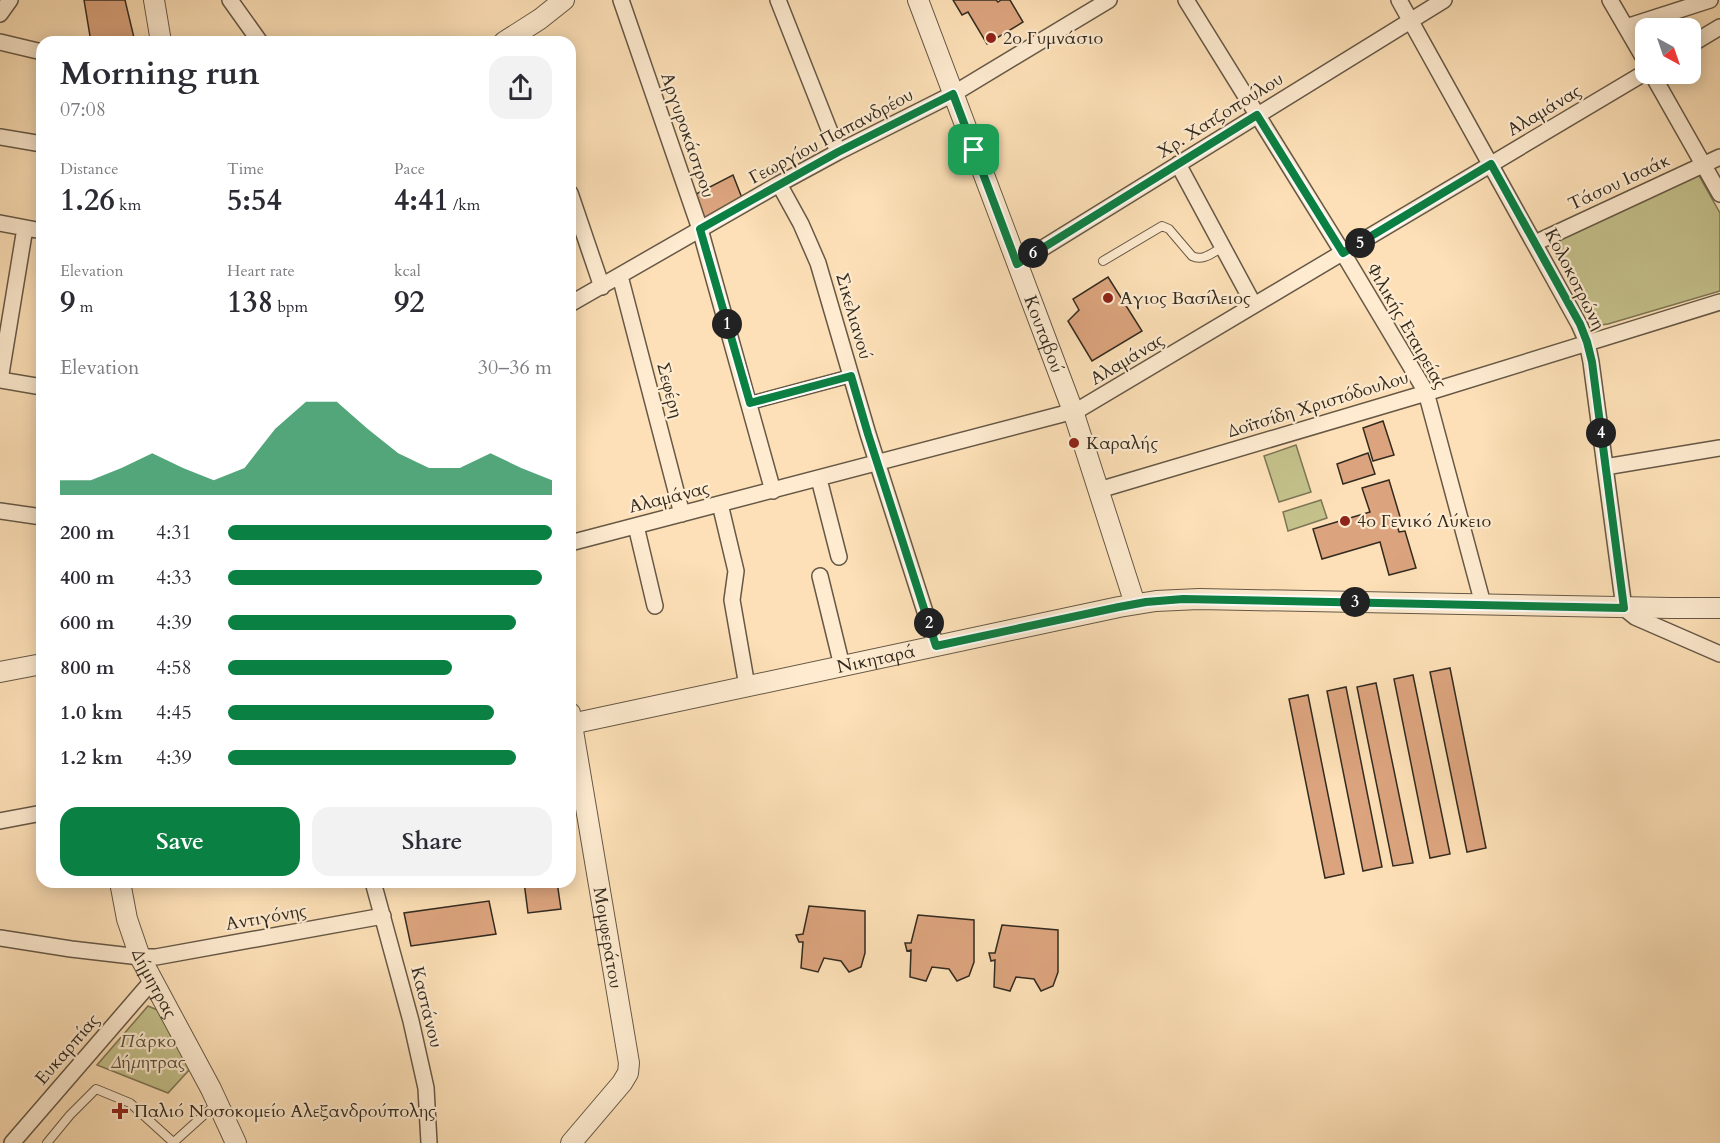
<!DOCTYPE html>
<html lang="en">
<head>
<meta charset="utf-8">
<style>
	:root { --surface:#fff; --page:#f2f2f3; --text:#2b2b33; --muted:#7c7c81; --accent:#0b8043 }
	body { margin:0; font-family:Cardo,serif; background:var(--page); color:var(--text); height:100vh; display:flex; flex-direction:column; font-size:22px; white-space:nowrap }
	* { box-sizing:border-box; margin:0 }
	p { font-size:20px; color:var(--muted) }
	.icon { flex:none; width:33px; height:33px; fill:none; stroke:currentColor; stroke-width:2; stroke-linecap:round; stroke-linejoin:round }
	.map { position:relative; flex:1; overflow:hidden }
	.side { position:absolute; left:36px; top:36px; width:540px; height:852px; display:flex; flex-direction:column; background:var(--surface); border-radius:18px; box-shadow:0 3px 15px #0003 }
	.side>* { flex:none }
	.needle { width:39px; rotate:140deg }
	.fabs { position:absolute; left:1635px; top:18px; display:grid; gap:12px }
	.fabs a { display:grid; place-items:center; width:66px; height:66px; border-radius:12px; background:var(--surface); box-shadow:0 3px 15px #0003; font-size:30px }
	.pin { position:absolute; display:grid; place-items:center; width:51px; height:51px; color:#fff; margin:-26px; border-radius:12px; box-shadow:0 3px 9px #0006 }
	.km { position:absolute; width:30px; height:30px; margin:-15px; border-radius:50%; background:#222; color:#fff; font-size:16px; line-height:30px; text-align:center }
	.round { display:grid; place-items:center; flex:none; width:63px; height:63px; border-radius:18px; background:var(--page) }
	.head { display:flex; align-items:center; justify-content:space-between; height:102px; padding:0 24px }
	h1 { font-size:33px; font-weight:800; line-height:45px }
	.stats { display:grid; grid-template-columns:repeat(3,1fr); gap:9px; height:102px; padding:6px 24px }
	.stats div { display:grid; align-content:center }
	.stats b { font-size:30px; font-weight:800 }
	.stats small { font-size:16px; font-weight:400 }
	.stats p { font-size:16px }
	.chart { height:168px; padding:12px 24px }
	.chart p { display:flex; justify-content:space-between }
	.chart svg { width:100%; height:108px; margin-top:6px; fill:var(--accent); opacity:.7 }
	.primary-button { display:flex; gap:12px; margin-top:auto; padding:12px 24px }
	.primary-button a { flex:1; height:69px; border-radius:18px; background:var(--accent); color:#fff; font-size:24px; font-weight:800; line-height:69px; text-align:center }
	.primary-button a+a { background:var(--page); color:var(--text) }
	ul { padding:0 24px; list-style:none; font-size:20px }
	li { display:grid; grid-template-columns:96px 72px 1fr; align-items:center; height:45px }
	li i { height:15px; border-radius:8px; background:var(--accent) }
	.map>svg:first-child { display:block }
	.green { fill:#c4c18b; stroke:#7c7656; stroke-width:1.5 }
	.building { fill:#dca47e; stroke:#332b20; stroke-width:1.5 }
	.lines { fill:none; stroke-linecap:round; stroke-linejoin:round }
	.service-casing { stroke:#665846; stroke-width:10 }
	.pedestrian-casing { stroke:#665846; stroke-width:15 }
	.minor-casing { stroke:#665846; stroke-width:18 }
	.tertiary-casing { stroke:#665846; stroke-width:22 }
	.service { stroke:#feebd0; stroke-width:8 }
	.pedestrian { stroke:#feebd0; stroke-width:12 }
	.minor { stroke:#feebd0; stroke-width:15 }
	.tertiary { stroke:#feebd0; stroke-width:20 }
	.route-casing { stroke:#fff; stroke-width:12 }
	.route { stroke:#0b8043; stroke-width:8 }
	.poi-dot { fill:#8f2418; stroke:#feebd0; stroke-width:2 }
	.labels { text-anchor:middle; stroke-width:4.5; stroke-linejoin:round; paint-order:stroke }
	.poi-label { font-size:18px; fill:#332b20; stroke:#feebd0; text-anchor:start }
	.street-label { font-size:18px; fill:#332b20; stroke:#feebd0 }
	.park-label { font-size:18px; font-style:italic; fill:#57503b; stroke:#feebd0 }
</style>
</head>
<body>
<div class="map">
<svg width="1720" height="1143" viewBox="0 0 1720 1143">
	<rect width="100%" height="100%" fill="#fde0b7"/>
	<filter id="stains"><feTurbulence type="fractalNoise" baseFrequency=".00333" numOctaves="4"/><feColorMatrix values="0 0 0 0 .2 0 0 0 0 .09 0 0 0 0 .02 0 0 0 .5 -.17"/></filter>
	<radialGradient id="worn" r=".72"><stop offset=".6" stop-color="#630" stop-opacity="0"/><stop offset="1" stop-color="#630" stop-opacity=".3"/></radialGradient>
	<path class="green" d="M 1698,174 L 1720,213 L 1720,291 L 1608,324 L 1601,325 L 1592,320 L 1549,243 Z
		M 1296,445 L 1311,492 L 1279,502 L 1264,456 Z
		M 1321,500 L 1327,518 L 1288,531 L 1283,512 Z
		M 148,1006 L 160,1011 L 192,1067 L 168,1093 L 97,1065 Z"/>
	<path class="building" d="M 84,0 L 125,0 L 135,42 L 91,42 Z
		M 953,0 L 996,0 L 998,2 L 1001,0 L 1010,0 L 1023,22 L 987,44 L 968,12 L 962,15 Z
		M 733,175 L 742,198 L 705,219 L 696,194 Z
		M 1108,277 L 1142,331 L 1092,361 L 1068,321 L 1079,310 L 1073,299 Z
		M 1383,421 L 1394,455 L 1373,461 L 1363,428 Z
		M 1368,453 L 1375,474 L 1343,484 L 1337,464 Z
		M 1389,480 L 1401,520 L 1396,522 L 1399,532 L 1405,531 L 1416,568 L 1389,575 L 1380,542 L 1322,559 L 1313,529 L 1370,512 L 1362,488 Z
		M 1450,668 L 1486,848 L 1467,852 L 1430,672 Z
		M 1413,675 L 1450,854 L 1430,858 L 1394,679 Z
		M 1376,683 L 1413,863 L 1393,866 L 1357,687 Z
		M 1346,687 L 1382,867 L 1363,871 L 1327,691 Z
		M 1308,695 L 1344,874 L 1325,878 L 1289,699 Z
		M 524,882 L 557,882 L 561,909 L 528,913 Z
		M 489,901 L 496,934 L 411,946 L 404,913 Z
		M 809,906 L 865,911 L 865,953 L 861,967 L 849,972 L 841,961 L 824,958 L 818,972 L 801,968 L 803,942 L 799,942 L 796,935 L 803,934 Z
		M 918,915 L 974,920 L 974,962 L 969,976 L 957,981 L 949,969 L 932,967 L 926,981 L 910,977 L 911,950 L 907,951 L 905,943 L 911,943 Z
		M 1002,925 L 1058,930 L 1058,972 L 1053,986 L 1041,991 L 1034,979 L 1016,977 L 1010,991 L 994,987 L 995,960 L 991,961 L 989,953 L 995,953 Z"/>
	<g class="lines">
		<g class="service-casing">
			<path id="service" d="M 1103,261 L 1162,226 L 1169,229 L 1192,256 C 1203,262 1213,252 1223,247
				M 174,1142 L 216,1104
				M 47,1143 L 70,1115 L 96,1089 L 130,1103 L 174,1143"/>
		</g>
		<g class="pedestrian-casing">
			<path id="pedestrian" d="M 750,403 L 851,376"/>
		</g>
		<g class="minor-casing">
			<path id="minor" d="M 230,0 L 260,42
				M 621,0 L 700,229 L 773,491
				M 778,0 L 838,152
				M 1186,0 L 1343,253 L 1426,392 L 1483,604
				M 1399,0 L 1579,324 L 1587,342 L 1591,362 L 1624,608 L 1635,617 L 1720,654
				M 1610,0 L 1646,62
				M 0,14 L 10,0
				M 1626,27 L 1710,0
				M 0,42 L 42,52
				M 1690,45 L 1720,27
				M 1652,74 L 1720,194
				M 0,137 L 42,144
				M 1178,164 L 1254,305
				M 779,184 L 801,224 L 818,263 L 868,434 L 936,646
				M 570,193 L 602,287
				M 0,223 L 42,231
				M 1535,243 L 1720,157
				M 1017,264 L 1444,0
				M 620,276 L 682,514
				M 570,304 L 779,184 L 838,152 L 953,94 L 1109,0
				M 0,380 L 25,228
				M 0,380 L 42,387
				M 1605,467 L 1720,448
				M 819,479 L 839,557
				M 1099,490 L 1426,393 L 1720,302
				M 720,504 L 736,571 L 732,600 L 747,686
				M 0,511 L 42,517
				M 636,526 L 655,606
				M 570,543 L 1078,410 L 1646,72
				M 820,576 L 842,666
				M 0,821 L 42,813
				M 373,882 L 411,1021 L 426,1088 L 429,1143
				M 0,938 L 71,949 L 140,957 L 156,957 L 383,916
				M 12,1143 L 152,981"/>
		</g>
		<g class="tertiary-casing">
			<g id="tertiary">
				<path d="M 154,0 L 161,42"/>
				<path id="s1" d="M 918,0 L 1073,411 L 1135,604"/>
				<path d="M 504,42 L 540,19 L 564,0"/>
				<path d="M 0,672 L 42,664"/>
				<path id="s2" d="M 570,713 L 629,1063 L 628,1073 L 622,1083 L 571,1143"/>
				<path id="s3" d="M 571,724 L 1119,607 L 1156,601 L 1199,599 L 1671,608 L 1720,608"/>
				<path id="s4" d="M 120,882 L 127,919 L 140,957 L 211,1089 L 236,1143"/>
			</g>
		</g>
		<use href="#service" class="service"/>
		<use href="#pedestrian" class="pedestrian"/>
		<use href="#minor" class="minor"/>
		<use href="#tertiary" class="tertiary"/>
	</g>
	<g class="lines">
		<g class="route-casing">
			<path id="route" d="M 953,94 L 1017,264 L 1257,115 L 1343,253 L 1491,164 L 1580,324 L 1587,342 L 1592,362 L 1624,608 L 1183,599 L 1146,602 L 1119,607 L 936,646 L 868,434 L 851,376 L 750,403 L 700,229 L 838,152 Z"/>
		</g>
		<use href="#route" class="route"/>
	</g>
	<g class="poi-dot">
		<circle cx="991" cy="38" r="6"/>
		<circle cx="1108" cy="298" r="6"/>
		<circle cx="1074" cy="443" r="6"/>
		<circle cx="1345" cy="521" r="6"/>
		<path d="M117 1102h6v6h6v6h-6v6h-6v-6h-6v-6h6z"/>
	</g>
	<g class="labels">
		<g class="poi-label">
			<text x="1003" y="44">2ο Γυμνάσιο</text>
			<text x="1120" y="304">Αγιος Βασίλειος</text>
			<text x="1086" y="449">Καραλής</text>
			<text x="1357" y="527">4ο Γενικό Λύκειο</text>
			<text x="134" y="1117">Παλιό Νοσοκομείο Αλεξανδρούπολης</text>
		</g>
		<g class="street-label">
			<text transform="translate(1544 110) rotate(-31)" y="6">Αλαμάνας</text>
			<text transform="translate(1220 115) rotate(-32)" y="6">Χρ. Χατζοπούλου</text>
			<text transform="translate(688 135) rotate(71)" y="6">Αργυροκάστρου</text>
			<text transform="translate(831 136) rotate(-28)" y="6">Γεωργίου Παπανδρέου</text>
			<text transform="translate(1619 182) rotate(-25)" y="6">Τάσου Ισαάκ</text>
			<text transform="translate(1575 279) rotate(63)" y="6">Κολοκοτρώνη</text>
			<text transform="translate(854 316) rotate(74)" y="6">Σικελιανού</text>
			<text transform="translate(1407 326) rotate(60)" y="6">Φιλικής Εταιρείας</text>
			<text dy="6" stroke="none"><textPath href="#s1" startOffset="357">Κουταβού</textPath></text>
			<text transform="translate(1127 359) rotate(-31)" y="6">Αλαμάνας</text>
			<text transform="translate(670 390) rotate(75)" y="6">Σεφέρη</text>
			<text transform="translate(1318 404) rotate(-17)" y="6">Δοϊτσίδη Χριστόδουλου</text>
			<text transform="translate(669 497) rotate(-14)" y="6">Αλαμάνας</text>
			<text dy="6" stroke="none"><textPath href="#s3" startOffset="312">Νικηταρά</textPath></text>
			<text transform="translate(266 917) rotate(-10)" y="6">Αντιγόνης</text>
			<text dy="6" stroke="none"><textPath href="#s2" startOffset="228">Μομφεράτου</textPath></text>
			<text dy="6" stroke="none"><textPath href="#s4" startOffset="108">Δήμητρας</textPath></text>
			<text transform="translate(427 1007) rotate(76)" y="6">Καστάνου</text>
			<text transform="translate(67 1049) rotate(-49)" y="6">Ευκαρπίας</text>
		</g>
		<g class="park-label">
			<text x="148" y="1047">Πάρκο<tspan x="148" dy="21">Δήμητρας</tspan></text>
		</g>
	</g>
	<rect width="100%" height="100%" filter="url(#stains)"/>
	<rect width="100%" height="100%" fill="url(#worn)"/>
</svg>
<div class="fabs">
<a><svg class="needle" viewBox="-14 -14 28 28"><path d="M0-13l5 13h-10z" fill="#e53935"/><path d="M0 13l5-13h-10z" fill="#7c7c81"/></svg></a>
</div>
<div class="pin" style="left:974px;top:150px;background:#1e9e55"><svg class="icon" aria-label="arrive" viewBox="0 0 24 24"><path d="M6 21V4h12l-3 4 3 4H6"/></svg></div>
<b class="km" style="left:727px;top:324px">1</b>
<b class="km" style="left:929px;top:623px">2</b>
<b class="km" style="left:1355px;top:602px">3</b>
<b class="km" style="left:1601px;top:433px">4</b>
<b class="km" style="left:1360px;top:243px">5</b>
<b class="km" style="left:1033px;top:253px">6</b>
<section class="side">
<div class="head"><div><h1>Morning run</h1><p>07:08</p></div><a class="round"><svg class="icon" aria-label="share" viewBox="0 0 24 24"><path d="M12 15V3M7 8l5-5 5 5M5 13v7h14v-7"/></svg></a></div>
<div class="stats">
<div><p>Distance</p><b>1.26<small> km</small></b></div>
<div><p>Time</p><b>5:54</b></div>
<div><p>Pace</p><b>4:41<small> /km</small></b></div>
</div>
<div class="stats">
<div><p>Elevation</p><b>9<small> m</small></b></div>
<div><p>Heart rate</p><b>138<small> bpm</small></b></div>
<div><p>kcal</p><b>92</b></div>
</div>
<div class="chart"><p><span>Elevation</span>30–36 m</p>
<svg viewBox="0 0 160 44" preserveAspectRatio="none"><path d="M0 44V38L10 38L20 33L30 27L40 33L50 38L60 33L70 17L80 6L90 6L100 17L110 27L120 33L130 33L140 27L150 33L160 38V44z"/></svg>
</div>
<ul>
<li><b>200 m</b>4:31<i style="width:100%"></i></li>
<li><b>400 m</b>4:33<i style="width:97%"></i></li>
<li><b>600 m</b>4:39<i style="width:89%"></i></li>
<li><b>800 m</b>4:58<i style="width:69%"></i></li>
<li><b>1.0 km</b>4:45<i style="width:82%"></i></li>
<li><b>1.2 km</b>4:39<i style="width:89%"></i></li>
</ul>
<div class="primary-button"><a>Save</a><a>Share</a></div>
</section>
</div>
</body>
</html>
